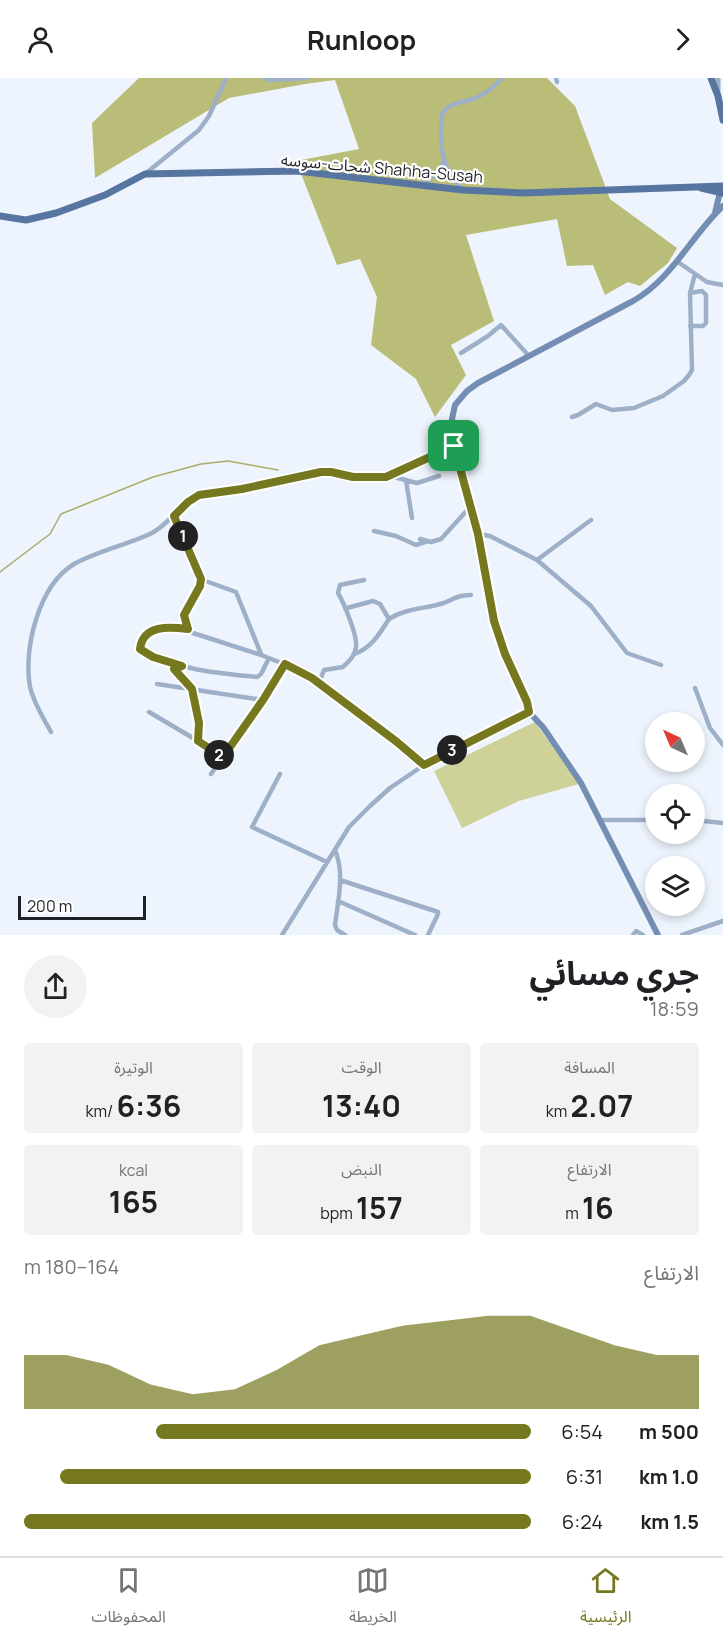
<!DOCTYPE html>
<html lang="ar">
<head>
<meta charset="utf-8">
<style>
	:root { --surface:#fff; --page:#f2f2f2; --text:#202124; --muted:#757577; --line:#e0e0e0; --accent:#767820 }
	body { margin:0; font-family:Manrope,"Noto Sans Arabic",sans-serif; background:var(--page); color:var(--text); direction:rtl; height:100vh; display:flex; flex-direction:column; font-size:22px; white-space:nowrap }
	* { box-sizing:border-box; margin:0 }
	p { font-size:20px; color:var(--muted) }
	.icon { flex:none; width:33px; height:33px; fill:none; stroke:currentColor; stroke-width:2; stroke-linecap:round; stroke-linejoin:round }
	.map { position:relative; height:857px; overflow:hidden; direction:ltr }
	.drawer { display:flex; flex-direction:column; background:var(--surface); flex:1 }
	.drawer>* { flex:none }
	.needle { width:39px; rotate:316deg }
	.fabs { position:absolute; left:645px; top:634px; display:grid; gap:12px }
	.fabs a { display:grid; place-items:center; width:60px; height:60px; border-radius:50%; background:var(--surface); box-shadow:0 3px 9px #0003; font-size:30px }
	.scale { position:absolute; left:18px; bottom:15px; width:128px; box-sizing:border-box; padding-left:6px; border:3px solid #1e2125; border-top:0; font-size:16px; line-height:21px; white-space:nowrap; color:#1e2125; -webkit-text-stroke:4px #fff; paint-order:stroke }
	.pin { position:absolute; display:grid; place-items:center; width:51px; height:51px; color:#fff; margin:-26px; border-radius:12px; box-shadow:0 3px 9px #0006 }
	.km { position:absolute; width:30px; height:30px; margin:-15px; border-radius:50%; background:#222; color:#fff; font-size:16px; line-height:30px; text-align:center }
	.round { display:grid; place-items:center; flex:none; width:63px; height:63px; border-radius:32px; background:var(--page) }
	.headline { display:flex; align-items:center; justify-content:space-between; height:102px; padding:0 24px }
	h1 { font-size:33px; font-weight:700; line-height:45px }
	.stats { display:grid; grid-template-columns:repeat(3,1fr); gap:9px; height:102px; padding:6px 24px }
	.stats div { display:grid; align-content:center; border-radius:6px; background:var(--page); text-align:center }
	.stats b { font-size:30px; font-weight:700 }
	.stats small { font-size:16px; font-weight:400 }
	.stats p { font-size:16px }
	.chart { height:168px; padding:12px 24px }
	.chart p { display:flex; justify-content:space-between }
	.chart svg { width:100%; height:108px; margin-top:6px; fill:var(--accent); opacity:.7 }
	ul { padding:0 24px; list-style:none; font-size:20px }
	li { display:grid; grid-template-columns:96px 72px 1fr; align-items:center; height:45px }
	li i { height:15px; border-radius:8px; background:var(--accent) }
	header { display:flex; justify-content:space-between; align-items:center; height:78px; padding:0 24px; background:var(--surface); font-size:27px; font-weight:700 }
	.tab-bar { display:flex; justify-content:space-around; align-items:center; height:84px; border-top:2px solid var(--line); background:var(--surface); font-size:16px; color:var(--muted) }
	.tab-bar a { display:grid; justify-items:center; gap:3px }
	.tab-bar .on { color:var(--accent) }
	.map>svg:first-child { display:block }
	.green { fill:#ced299 }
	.forest { fill:#babd78 }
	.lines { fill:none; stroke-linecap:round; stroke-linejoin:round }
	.stream { stroke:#aaad68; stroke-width:1.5 }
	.minor { stroke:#9eafc8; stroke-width:4.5 }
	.tertiary { stroke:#9eafc8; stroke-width:5 }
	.secondary { stroke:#748db2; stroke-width:6 }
	.primary { stroke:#5775a1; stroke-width:7 }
	.route-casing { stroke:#fff; stroke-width:12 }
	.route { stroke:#767820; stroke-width:8 }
	.labels { text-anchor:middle; stroke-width:4.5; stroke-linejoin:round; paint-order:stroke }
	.street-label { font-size:16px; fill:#1e2125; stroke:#fff }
</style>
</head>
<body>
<header><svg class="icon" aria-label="forward" viewBox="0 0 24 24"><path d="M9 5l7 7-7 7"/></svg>Runloop<svg class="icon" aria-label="person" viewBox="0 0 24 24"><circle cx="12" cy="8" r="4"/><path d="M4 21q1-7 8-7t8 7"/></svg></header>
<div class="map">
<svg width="723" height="857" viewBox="0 0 723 857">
	<rect width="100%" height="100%" fill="#eef4fd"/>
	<path class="green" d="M 535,644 L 579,706 L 519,723 L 462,750 L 434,693 Z"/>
	<path class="forest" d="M 139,0 L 547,0 L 575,28 L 610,121 L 677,170 L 668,185 L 640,208 L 628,204 L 605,217 L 593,187 L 567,188 L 557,141 L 466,157 L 494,243 L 451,267 L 466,297 L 435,339 L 416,301 L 371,267 L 377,219 L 360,181 L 337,187 L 296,83 L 359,71 L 335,2 L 305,6 L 229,20 L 95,100 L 92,45 Z"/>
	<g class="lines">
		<path class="stream" d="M 0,494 L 50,456 L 61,436 L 153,399 L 201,386 L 228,383 L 278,392"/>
		<path class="minor" d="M 264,0 L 269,2 L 308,0
			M 556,0 L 557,4
			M 145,96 L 199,52 L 209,38 L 226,0
			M 421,107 L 434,98 L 444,84
			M 462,111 C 441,91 439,65 442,37 C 447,24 464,25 475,20 C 486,16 494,9 502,0
			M 678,184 L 707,204 L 723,207
			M 690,248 L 703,248 L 706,245 L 706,217 L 702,213 L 690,215
			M 461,275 L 488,258 L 501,247 L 529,278
			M 572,339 L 578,337 L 596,326 L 612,332 L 634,330 L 663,318 L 684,303 L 689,297 L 692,292 L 690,215 L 695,196
			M 390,398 L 417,405 L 439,398
			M 406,402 L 412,440
			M 174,437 L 201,503 L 184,537 L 187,550 L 193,555 L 261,577 L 307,595 L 397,664 L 424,687
			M 374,453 L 396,458 L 416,467 L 428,463
			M 478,456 L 490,458 L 537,482 L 591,528 L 627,575 L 661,587
			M 420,461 L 431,464 L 441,461 L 471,428
			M 537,482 L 591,442
			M 200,501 L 236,514 L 261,576
			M 347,530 L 373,523 L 380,526 L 389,541 C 380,555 371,571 354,576
			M 389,541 C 406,530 425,531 444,525 C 457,520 454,518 471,517
			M 188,551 C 170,549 143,546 140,571 C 176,592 217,595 257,599 L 261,596 L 269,580
			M 182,588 L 174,591 L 192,611 L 199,645 L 198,663 L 223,679
			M 319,605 L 324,592 L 343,589 C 349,583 355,578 356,569 C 358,559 344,525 338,515 L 340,507 L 364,502
			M 157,606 L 263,622
			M 695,610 L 710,650 L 723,667
			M 149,634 L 198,663
			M 51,654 C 43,639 34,626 30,609 C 23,570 39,507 74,486 C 98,473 126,467 150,456 C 169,447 179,427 196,418 C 210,411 226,413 241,411 C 268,407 294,398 321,394 L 331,394 L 353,399 L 386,399 L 454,368
			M 211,696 L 264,621 L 285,586
			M 280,696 L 252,749 L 327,784
			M 600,742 L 656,742
			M 694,742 L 723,745
			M 335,772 C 345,796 338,822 335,847 L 337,852 L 345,857
			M 340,802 L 438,834 L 438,836 L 428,857
			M 338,823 L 415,857
			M 282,857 L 349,749 L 370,728 L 390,710 L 424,687 L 529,634
			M 633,857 L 636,853 L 643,857
			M 682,857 L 723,843"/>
		<path class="tertiary" d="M 718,0 L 718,13"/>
		<path class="secondary" d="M 715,135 L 720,114
			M 658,857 L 581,705 L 543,649 L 529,634 L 527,624 L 502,568 L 494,543 L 478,456 L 451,354 L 452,341 L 455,327 L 467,313 L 478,305 L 633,223 C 673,200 691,158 723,128"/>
		<path class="primary" d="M 711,0 L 718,18 L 723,42
			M 701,110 L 723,115
			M 0,138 L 26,142 L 56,135 L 105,117 L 145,96 L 297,93 L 463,112 L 523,115 L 723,108"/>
	</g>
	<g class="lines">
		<g class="route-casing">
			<path id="route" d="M 454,368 L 478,456 L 494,543 L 505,576 L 527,624 L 529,634 L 424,687 L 397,664 L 312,600 L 285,586 L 263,622 L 223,679 L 198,663 L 199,645 L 192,611 L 174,591 L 182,588 L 153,579 L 140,571 C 143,546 170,549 188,551 L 184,537 L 200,508 L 201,501 L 174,438 L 188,424 L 199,417 L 242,411 L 321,394 L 331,394 L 353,399 L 386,399 Z"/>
		</g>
		<use href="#route" class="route"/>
	</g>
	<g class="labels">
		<g class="street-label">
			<text transform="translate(382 90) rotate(5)" y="6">شحات-سوسه Shahha-Susah</text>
		</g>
	</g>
</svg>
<div class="fabs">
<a><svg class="needle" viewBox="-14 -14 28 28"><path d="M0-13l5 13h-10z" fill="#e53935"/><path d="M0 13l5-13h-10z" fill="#757577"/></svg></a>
<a><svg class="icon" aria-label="locate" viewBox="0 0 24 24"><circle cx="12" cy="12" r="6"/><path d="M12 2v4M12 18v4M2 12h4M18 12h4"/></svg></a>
<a><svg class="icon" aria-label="layers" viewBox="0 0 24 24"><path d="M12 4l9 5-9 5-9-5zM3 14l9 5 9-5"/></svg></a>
</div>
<div class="scale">200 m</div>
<div class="pin" style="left:454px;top:368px;background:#1e9e55"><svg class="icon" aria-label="arrive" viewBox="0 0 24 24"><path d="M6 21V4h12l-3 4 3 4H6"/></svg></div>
<b class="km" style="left:183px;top:458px">1</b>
<b class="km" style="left:219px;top:677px">2</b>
<b class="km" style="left:452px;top:672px">3</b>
</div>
<section class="drawer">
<div class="headline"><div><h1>جري مسائي</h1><p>18:59</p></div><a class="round"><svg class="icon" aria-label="share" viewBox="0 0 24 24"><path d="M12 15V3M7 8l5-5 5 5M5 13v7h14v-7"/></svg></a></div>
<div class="stats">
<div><p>المسافة</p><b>2.07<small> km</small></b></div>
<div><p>الوقت</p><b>13:40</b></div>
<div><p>الوتيرة</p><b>6:36<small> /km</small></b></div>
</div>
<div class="stats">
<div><p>الارتفاع</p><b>16<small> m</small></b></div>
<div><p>النبض</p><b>157<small> bpm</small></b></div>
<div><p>kcal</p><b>165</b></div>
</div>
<div class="chart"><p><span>الارتفاع</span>164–180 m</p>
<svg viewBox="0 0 160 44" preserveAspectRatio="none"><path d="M0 44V22L10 22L20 26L30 34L40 38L50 36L60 28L70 18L80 14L90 10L100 8L110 6L120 6L130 12L140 18L150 22L160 22V44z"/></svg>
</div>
<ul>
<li><b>500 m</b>6:54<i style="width:74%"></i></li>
<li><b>1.0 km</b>6:31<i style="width:93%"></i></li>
<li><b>1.5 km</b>6:24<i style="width:100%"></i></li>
</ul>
</section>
<nav class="tab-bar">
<a class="on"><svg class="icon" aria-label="home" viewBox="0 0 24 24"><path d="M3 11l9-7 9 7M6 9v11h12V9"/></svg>الرئيسية</a>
<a><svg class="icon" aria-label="map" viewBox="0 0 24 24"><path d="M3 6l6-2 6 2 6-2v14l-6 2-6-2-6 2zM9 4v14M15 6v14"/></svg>الخريطة</a>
<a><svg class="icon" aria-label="saved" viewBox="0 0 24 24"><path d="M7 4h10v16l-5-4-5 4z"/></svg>المحفوظات</a>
</nav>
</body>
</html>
